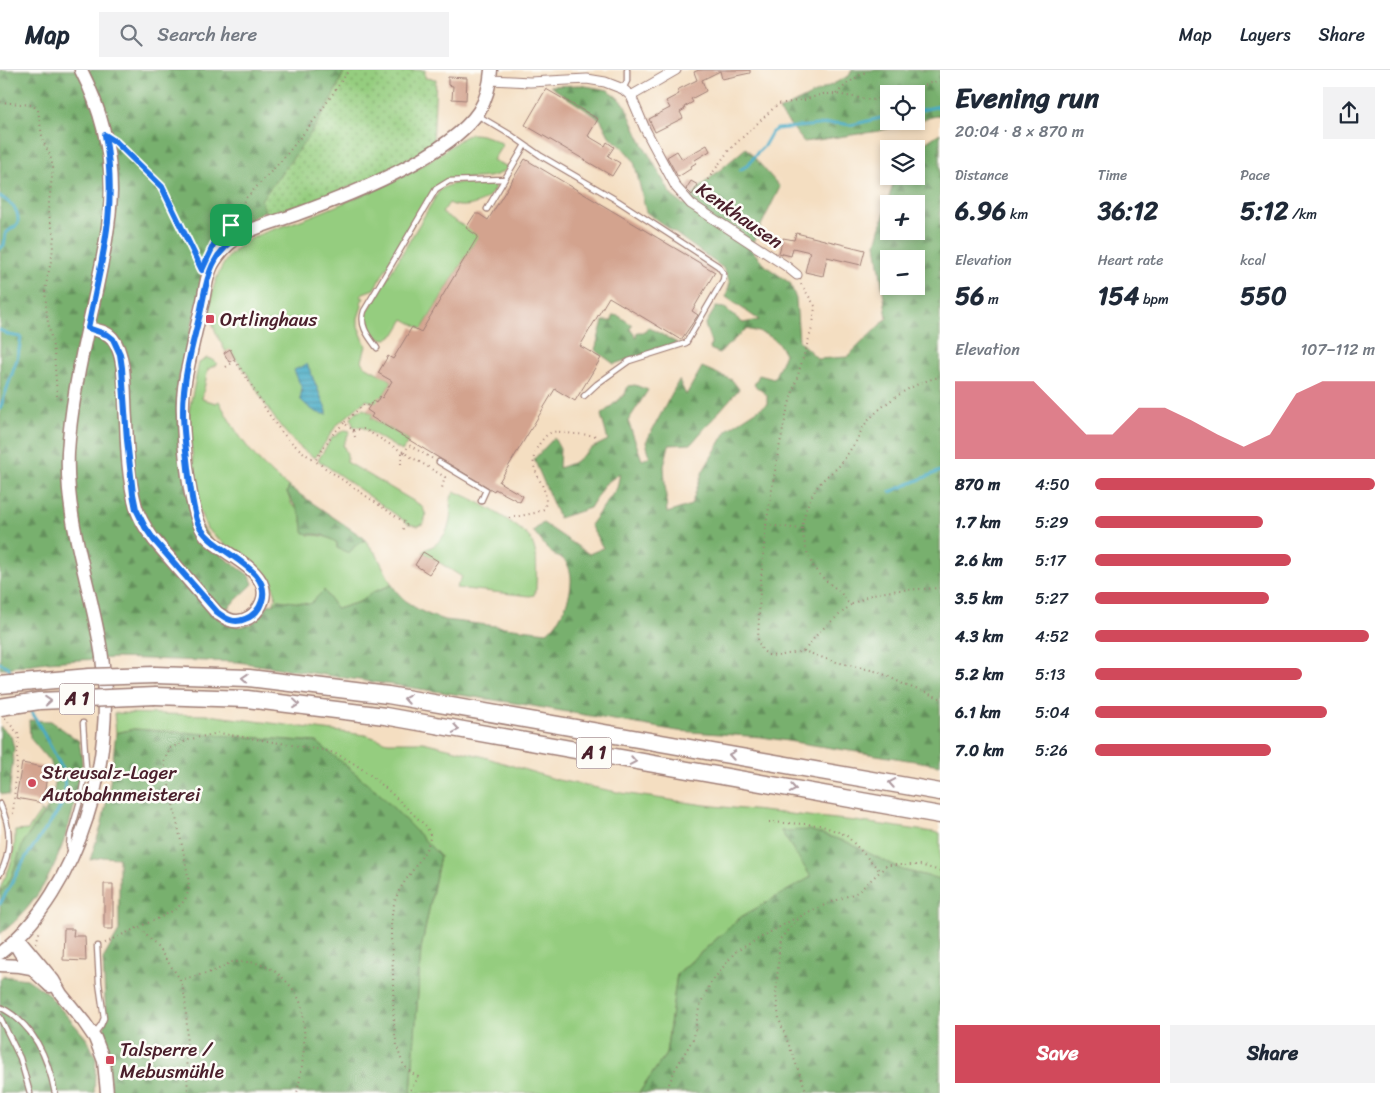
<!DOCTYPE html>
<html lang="en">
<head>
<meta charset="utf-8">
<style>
	:root { --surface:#fff; --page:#f2f2f3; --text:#1f2937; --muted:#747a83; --line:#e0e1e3; --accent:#d1495b }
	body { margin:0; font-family:Sriracha,sans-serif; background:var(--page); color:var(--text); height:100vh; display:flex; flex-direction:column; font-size:19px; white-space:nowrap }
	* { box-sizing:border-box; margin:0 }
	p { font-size:16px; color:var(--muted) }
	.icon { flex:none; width:28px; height:28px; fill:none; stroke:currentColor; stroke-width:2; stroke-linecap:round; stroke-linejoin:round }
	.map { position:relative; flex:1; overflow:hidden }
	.details { display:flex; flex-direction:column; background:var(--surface); width:450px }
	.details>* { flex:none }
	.tools { position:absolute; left:880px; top:15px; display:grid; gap:10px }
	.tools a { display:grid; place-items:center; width:45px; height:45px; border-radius:0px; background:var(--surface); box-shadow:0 2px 8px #0003; font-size:25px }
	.pin { position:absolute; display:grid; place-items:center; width:42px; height:42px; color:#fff; margin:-21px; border-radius:10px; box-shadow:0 2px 8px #0006 }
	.round { display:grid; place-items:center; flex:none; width:52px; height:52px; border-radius:0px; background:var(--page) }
	.overview { display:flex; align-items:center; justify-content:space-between; height:85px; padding:0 15px }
	h1 { font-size:28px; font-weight:700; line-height:38px }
	.figures { display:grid; grid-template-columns:repeat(3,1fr); gap:8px; height:85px; padding:5px 15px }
	.figures div { display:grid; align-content:center }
	.figures b { font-size:25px; font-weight:700 }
	.figures small { font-size:14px; font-weight:400 }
	.figures p { font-size:14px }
	.chart { height:140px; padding:10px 15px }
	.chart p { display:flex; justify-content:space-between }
	.chart svg { width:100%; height:90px; margin-top:5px; fill:var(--accent); opacity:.7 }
	.cta { display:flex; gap:10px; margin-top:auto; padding:10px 15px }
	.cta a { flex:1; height:58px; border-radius:0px; background:var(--accent); color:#fff; font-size:20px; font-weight:700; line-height:58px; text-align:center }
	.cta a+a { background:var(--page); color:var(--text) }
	ul { padding:0 15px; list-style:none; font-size:16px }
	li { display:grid; grid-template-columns:80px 60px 1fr; align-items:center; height:38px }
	li i { height:12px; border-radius:6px; background:var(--accent) }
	header { display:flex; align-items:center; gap:30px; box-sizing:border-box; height:70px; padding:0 25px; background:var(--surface); border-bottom:1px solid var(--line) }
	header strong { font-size:24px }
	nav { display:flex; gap:28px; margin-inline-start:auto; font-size:18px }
	.search { width:350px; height:45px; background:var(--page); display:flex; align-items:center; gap:12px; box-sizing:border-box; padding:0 18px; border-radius:0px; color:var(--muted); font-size:19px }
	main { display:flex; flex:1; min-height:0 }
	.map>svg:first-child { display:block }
	.grass { fill:#95cd7f; stroke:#707655 }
	.forest { fill:url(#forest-firs); stroke:#61684c; fill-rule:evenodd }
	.park { fill:url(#park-dots); stroke:#707655 }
	.water { fill:url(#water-rules); stroke:#486578 }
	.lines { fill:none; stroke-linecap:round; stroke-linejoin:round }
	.stream { stroke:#46abc6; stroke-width:3 }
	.building { fill:#d3a38e }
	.lane-casing { stroke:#9f7e76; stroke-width:7 }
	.street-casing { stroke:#9f7e76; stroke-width:11 }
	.secondary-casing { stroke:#9f7e76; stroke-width:15 }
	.highway-casing { stroke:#9f7e76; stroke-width:19 }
	.path { stroke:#9f7e76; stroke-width:2; stroke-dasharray:1 4; stroke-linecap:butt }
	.lane { stroke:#fff; stroke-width:4.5 }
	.street { stroke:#fff; stroke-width:9 }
	.secondary { stroke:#fff; stroke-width:12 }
	.highway { stroke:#fff; stroke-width:16 }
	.highway-bridge-casing { stroke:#9f7e76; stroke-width:19; stroke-linecap:butt }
	.highway-bridge { stroke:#fff; stroke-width:16 }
	.oneway { stroke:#ae9aa0 }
	.route-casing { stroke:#fff; stroke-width:10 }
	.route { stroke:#1a73e8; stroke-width:6 }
	.poi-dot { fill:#d1495b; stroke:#fdfcf7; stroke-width:2 }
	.labels { text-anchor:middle; stroke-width:5; stroke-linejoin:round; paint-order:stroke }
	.shield { fill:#fdfcf7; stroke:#806168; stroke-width:1 }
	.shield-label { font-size:18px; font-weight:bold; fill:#4a1f2b }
	.street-label { font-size:19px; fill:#4a1f2b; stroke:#fdfcf7 }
	.poi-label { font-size:19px; fill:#4a1f2b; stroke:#fdfcf7; text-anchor:start }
</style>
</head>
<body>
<header>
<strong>Map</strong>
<div class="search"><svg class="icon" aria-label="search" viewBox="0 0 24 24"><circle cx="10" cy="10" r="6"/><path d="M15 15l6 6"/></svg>Search here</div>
<nav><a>Map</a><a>Layers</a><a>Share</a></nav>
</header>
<main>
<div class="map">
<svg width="940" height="1023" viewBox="0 0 940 1023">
	<defs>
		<pattern id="forest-firs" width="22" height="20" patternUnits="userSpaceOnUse" patternTransform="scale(1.25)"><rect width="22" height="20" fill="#78b06e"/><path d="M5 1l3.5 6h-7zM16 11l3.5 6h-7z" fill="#648f5b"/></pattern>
		<pattern id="park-dots" width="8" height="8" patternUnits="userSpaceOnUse" patternTransform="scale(1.25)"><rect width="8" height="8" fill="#95cd7f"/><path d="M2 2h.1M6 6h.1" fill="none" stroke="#7ca668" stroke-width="1.8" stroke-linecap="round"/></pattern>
		<pattern id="water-rules" width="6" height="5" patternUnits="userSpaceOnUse" patternTransform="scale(1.25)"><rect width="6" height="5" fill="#46abc6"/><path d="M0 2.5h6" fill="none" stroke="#3c8ba1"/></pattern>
	</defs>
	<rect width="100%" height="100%" fill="#fdfcf7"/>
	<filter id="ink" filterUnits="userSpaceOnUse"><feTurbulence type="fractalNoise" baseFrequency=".02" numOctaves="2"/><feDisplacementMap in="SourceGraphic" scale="10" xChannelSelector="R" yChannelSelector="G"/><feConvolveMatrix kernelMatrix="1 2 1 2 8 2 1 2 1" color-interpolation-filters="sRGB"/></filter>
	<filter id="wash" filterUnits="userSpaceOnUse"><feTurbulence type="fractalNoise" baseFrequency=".0096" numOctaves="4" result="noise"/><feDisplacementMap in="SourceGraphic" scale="20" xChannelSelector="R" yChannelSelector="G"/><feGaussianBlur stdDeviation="1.12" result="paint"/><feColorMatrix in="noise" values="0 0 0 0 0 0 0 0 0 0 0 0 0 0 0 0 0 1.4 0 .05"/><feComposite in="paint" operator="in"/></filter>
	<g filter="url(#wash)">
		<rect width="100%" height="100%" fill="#f4dec1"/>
		<path class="grass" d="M 471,64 C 483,64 492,68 503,74 L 493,90 L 508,97 C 491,117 456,100 435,117 L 374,219 L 363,223 L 361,227 L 364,228 L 361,232 L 362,236 L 358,248 L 358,256 L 366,276 L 362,291 L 365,296 L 392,311 L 382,328 L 380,327 L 376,333 L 366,330 L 336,356 L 315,388 C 284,369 268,339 250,308 C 244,298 236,290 230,280 L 226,282 C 211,256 205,240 216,210 C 231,169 261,164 298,151 C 315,145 331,138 348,131 C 364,124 381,118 397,110 C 420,98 442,82 464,67 Z
			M 492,112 L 495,114 C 495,128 474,137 461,136 C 457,136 453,135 449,133 L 442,143 L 479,165 L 422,259 L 404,249 L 395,264 L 387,269 C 373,269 363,261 365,246 L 439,121 C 453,109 475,113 492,112 Z
			M 207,288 L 213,290 L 218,294 L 208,299 L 202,329 L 216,333 L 219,331 C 237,366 257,394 289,417 L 287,422 L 292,435 L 300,441 L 303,456 L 308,465 C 319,465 329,466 337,473 L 337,478 L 348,482 L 356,475 L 365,470 L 377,485 L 392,515 L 373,522 L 359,532 L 337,539 L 279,530 L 273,534 C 277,526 276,523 272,515 L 207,459 L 198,437 L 188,345 L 199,293 Z
			M 363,339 L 373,344 L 371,348 L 409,370 L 402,381 L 364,358 L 353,356 L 351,348 L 357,341 Z
			M 345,360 L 350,361 L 343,375 L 347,384 L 347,392 L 422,436 L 426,445 L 423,454 L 418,456 L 409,454 L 318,390 L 333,366 L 336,366 L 339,363 Z
			M 455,422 C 469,425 525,458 531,470 C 539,483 536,506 536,520 L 534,525 L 530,526 L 456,518 L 462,507 L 423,482 C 426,479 429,478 433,476 C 442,470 449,460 450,449 C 452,440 447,429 455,422 Z
			M 114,643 L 208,645 L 365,665 L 388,672 L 423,672 L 481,686 L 558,710 L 622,723 L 705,735 L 855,751 L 940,763 L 940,809 L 902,800 L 847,772 L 781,761 L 812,807 L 741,847 L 677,904 L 666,984 L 639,1023 L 411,1023 L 421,879 L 440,786 L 317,672 L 134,659 L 116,663 Z
			M 41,741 L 43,743 L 23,773 L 11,808 L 0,823 C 0,814 5,809 8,801 C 14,788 15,775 15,761 L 28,760 Z"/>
		<path class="forest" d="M 0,0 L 345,0 C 324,51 294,87 261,130 L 266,140 C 246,152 225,163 210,181 L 178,312 L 177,337 L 190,439 L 222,486 L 250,506 L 253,514 L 217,548 C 223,550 230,555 236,556 C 251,559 262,546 268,535 L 273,534 L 279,530 L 310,534 L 324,520 L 337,539 L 359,532 L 373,522 L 392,515 C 404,534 423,544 445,550 L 547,562 C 564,550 582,506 563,489 C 561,487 556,486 553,484 C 546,479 539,467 533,461 L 543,453 L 589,484 L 603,478 L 590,455 L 617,418 L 620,403 L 604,415 L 590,438 L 559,448 L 534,389 L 554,368 L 560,379 L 559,398 L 575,392 L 590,379 L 608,370 L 601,345 L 625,324 L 628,316 L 635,315 L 648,320 L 628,351 L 642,390 L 650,387 L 646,372 L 679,310 L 686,325 L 702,297 L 732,310 L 739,319 L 691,374 L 669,375 L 664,396 L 667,443 L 691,435 L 703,401 L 728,359 L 767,334 L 767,325 L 754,315 L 759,305 L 774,309 L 785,284 C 776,266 765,263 746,259 L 719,283 L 710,279 L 711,272 L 705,255 L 716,237 L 725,238 L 743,253 L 759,250 L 726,227 L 730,213 L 723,198 L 646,142 L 634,91 L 622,77 L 609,66 L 601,50 L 550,16 L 580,15 L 608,20 L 624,33 L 639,67 L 672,126 L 684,135 L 702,115 L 746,78 L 780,117 L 750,178 L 767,197 L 790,213 L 796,229 L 799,271 L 818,289 L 847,287 L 887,248 L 876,174 L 895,106 L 916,106 L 916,79 L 940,63 L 940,695 L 762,667 L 678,661 L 521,634 L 238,592 L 115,588 L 46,592 L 0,599 ZM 889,134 L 916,134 L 916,161 L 889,161 ZM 889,189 L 916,189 L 916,216 L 889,216 Z
			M 852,0 L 940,0 L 940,45 L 916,51 L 916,24 L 889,24 L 889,51 L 915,51 L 879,61 L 804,72 L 779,41 L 849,6 Z
			M 613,245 L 619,246 L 632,255 L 630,259 L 636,267 L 637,262 L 645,262 L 648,257 L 677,273 L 614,294 L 595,280 L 603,251 L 612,251 Z
			M 289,417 L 364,468 L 365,470 L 356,475 L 349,483 L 337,478 L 337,473 C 333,470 326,466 321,465 C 314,463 310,466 303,462 C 304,443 294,438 287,422 Z
			M 29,650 L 51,651 L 79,671 C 80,678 82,687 82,694 C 81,707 77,720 75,732 C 63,783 43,832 0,864 L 0,823 L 11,808 L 23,773 L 51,733 L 54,721 L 56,705 L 50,692 L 30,668 Z
			M 0,656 L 11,666 L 14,678 L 9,725 L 2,724 L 0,722 Z
			M 134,659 L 317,672 L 377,721 L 440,786 L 421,879 L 411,1023 L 112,1023 L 102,972 L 106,949 L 103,889 L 119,861 L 119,788 L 103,787 L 90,790 L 101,757 L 109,721 L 116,663 Z
			M 809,760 L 847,772 L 902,800 L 940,809 L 940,1023 L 639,1023 L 666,984 L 677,904 L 741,847 L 811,807 L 781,761 Z
			M 3,906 L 27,909 L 46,922 L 87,969 L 96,988 L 94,1023 L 0,1023 L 0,909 Z"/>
		<path class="park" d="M 345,0 L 425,0 L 425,8 L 436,9 L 433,75 C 381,107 324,128 268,148 L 261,130 C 294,87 324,51 345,0 Z"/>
		<path class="water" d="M 307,294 L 327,341 L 327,344 C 316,345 308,337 300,329 L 302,319 L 294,300 Z"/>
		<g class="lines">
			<path class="stream" d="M 916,41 L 940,36
				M 740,100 L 748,95 L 757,83 L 764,76 L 772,62 L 777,59 L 838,53 L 851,55 L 889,46
				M 0,126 C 12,135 19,138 18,154 L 6,163 L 4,175 L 0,179
				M 0,260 L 9,265 L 21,267 L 18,286 L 0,339
				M 890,422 L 940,401
				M 0,593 L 8,597 L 14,608
				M 0,834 L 26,787 L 57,743 L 66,726 L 63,700 L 30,638"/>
		</g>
		<g id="blocks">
			<path class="building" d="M 699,0 L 750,0 L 750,3 L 722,9 L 720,1 L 702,10 L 706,21 L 691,29 L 693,32 L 684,37 L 685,39 L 680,42 L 683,48 L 655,62 L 649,49 L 670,38 L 666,31 L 679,24 L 677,20 L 697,10 L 694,2 Z
				M 448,7 L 467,8 L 466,30 L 452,29 L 453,16 L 448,15 Z
				M 546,19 L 598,49 L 588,66 L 605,76 L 607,72 L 614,77 L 608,86 L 620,93 L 612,106 L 525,55 Z
				M 707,75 L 710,81 L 695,90 L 696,93 L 691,96 L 692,98 L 678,107 L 667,87 L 677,81 L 682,89 Z
				M 525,89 L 715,202 L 692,241 L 698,245 L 681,270 L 609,227 L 580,276 L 601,288 L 575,331 L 555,319 L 499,412 L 523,426 L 520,432 L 495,419 L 494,421 L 371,347 L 373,344 L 367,340 L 373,331 L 376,333 L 380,326 L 382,328 L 392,311 L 378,303 L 388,286 L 393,289 L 412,257 L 421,262 L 478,166 L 466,158 L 475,144 L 479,144 L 488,150 Z
				M 691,111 L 698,115 L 692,125 L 686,119 Z
				M 796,163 L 865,180 L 861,195 L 827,187 L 823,206 L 805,202 L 810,182 L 793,178 L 791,186 L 779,183 L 783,168 L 794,170 Z
				M 230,279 L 235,289 L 229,292 L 224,283 Z
				M 423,482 L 438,491 L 429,504 L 415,495 Z
				M 22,693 L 48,698 L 43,733 L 16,728 Z
				M 104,814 L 113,814 L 113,859 L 104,859 Z
				M 64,859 L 74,859 L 73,866 L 85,866 L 86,891 L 63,890 Z"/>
		</g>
	</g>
	<g filter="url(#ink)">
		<use href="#blocks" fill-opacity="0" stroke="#9f7e76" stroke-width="1"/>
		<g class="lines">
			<g class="lane-casing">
				<path id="lane" d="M 623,19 L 627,11 L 627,0
					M 477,45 L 511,65 L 541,86 L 618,131 L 718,196 L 724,204 L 723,210 L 686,273 L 629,291 L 597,314 L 584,326
					M 487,139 L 525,75
					M 377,278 C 369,267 359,256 364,241 L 436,119 L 449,111 L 504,109
					M 439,392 L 486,420 L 481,431
					M 0,734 C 11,757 12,781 0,804
					M 71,782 L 69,776 L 70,766 L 80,731 L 86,697 L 83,653
					M 0,937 C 34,954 48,988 55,1023
					M 0,947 L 20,988 L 30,1023
					M 94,964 L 101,955 L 104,948 L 99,913 L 97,876"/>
			</g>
			<g class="street-casing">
				<path id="street" d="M 490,10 L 530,12 L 587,9 L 605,12 L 623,19 L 631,26 L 645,59 L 676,117 L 691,134 L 786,196 L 797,205
					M 631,26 L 676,0"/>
			</g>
			<g class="secondary-casing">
				<path id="secondary" d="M 88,258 C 96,260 106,261 112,268 C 127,285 124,327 126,350 C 127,378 128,409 136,437 C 139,449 147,460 154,470 L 217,543 C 224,547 230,552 238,551 C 254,550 267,532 263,517 C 256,495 223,483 208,468 C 189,450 183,370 183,343 C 182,326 185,308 189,292 C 193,271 198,251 203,231 C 205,221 206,209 210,200 C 212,193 218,186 223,180 C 242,158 274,153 300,143 C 350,125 449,86 479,41 C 487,28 490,15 491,0
					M 18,868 L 53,910 L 61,924 L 84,952 L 95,968 L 104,991 L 107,1023
					M 14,872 C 23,890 35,903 50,916
					M 0,883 C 81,820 116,686 102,587 C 92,517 65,455 68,382 C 71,334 81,286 92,240 C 100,201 110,161 111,121 C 111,79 100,37 81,0
					M 0,895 L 20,896 L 31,898"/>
			</g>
			<g class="highway-casing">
				<path id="highway" d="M 155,605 L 249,608 L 388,625 L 940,722
					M 155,626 L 247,629 L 385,646 L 940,745"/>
			</g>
			<path class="path" d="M 836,24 L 848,13 L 868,0
				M 907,24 L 932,12 L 940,12
				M 0,32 L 32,35 L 38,40 L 43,72 L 50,85 L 53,98 L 48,141 L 54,166 L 52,186 L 45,220 L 47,247 L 54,282 L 57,326 L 63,331
				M 118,75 L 162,117 L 199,196
				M 696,126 L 729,80 L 778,34 L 804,30 L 823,24 L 836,24 L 871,30 L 889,28
				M 232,154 L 245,129 L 283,89 L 319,44 L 349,0
				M 223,164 L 231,155
				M 801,214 L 815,236 L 813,255 L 787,341 L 778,383 L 766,455 L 760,519 L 758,571 L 762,580 L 768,585 L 777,586 L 804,581 L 832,591 L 879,602 L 905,615 L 940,628
				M 226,297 L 235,291 C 252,313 263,338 280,360 C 290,372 302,382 315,391
				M 344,353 L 332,365 L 315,391 L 407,454 L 403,459
				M 353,360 L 364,359 L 445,407 L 442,418
				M 355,367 L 353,360 L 344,353 L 364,334 L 370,336
				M 404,383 L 409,375 L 433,389
				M 401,394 L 402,382
				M 509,448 L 535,443 L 544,439 C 554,414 520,401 540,373 C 551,357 557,362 574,364 C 582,364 590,365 598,366
				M 766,455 L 802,459 C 805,476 808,494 822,507 C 831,516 841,520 847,532 L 852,534 L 873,524 L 899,520 L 940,518
				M 802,459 C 804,440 811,422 825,408 C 830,403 836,400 840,395 C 845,388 850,380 855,373 C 859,367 861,359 866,353 C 884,332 914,312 940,307
				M 804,581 L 819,562 L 852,534
				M 5,648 L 19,665 L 13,743 L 11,745
				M 769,752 L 820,755 L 846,765 L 880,801
				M 139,857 C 154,849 185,841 188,821 C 190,812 187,803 186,794 L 164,692 L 170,678 L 191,669 L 219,663 L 328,681 C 366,694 396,729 426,756 C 427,759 430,762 430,766 C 430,781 405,808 398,823 C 386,849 393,880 393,907 C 394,934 391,965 402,991 C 405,998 411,1003 418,1007 L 415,1013 L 408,1023
				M 36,873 L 40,860
				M 104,873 L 139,857 L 158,878 L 178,906 L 182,915 L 185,927 L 187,957 L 186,985 L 188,1023
				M 180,910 C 197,905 216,903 231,892 C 242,892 255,891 265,896 C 280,902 299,922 302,938 C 307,966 303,996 297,1023
				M 665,1023 L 675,1000 L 694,967 L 699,938 L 710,914 L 735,882 L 799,846
				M 807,1023 L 779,949 L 776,925 L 780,869 L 802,845 L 827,834 L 858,822 L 887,795 L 920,795 L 940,801"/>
			<use href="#lane" class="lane"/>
			<use href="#street" class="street"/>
			<use href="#secondary" class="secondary"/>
			<use href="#highway" class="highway"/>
			<g class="highway-bridge-casing">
				<path id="highway-bridge" d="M 0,615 L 89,607 L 155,605
					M 0,637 L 39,631 L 155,626"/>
			</g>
			<use href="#highway-bridge" class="highway-bridge"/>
		</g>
		<defs><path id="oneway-chevron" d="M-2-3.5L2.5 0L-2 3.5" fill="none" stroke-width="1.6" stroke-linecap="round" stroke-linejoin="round" transform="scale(1.25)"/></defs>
		<g class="oneway">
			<use href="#oneway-chevron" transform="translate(245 608) rotate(-176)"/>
			<use href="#oneway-chevron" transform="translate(407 629) rotate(-170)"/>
			<use href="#oneway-chevron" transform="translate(48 631) rotate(-4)"/>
			<use href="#oneway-chevron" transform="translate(296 634) rotate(6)"/>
			<use href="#oneway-chevron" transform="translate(456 659) rotate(10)"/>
			<use href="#oneway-chevron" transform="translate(732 685) rotate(-170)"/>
			<use href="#oneway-chevron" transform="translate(633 691) rotate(10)"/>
			<use href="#oneway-chevron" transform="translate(892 713) rotate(-170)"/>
			<use href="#oneway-chevron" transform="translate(793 719) rotate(10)"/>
		</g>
	</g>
	<g class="lines" filter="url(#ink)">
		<g class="route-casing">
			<path id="route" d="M 105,65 L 116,72 L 162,117 L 202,200 L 214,174 L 231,155 L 235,156 L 236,164 L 240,166 C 208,185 207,211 200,244 C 192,276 183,308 183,341 C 183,360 186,379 188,398 C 190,416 192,436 198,453 C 209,482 273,496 262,531 C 259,540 254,546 245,549 C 234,554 226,549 217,542 L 154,470 L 145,457 L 136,439 L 133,424 L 127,370 L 122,298 L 120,284 L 113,269 L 108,265 L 88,258 C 102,189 118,136 105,65 Z"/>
		</g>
		<use href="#route" class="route"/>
	</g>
	<g class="poi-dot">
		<rect x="205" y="244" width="10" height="10" rx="2.5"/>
		<circle cx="32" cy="713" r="5"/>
		<rect x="105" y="985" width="10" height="10" rx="2.5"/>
	</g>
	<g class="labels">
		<g class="shield">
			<rect x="59.5" y="613.5" width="35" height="31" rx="4"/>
			<rect x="576.5" y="667.5" width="35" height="31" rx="4"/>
		</g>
		<g class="shield-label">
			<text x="77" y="635">A 1</text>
			<text x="594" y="689">A 1</text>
		</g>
		<g class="street-label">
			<text transform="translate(740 145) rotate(35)" y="7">Kenkhausen</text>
		</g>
		<g class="poi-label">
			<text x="220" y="256">Ortlinghaus</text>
			<text x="42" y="709">Streusalz-Lager<tspan x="42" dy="22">Autobahnmeisterei</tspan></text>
			<text x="120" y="986">Talsperre /<tspan x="120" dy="22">Mebusmühle</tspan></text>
		</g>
	</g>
</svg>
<div class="tools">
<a><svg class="icon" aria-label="locate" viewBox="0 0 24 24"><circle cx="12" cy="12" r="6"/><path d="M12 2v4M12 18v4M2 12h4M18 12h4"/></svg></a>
<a><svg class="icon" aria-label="layers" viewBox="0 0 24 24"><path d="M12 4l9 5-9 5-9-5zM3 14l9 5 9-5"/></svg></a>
<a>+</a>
<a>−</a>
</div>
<div class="pin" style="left:231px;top:155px;background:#1e9e55"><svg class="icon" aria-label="arrive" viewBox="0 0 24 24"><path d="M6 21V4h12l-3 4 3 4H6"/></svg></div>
</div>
<section class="details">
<div class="overview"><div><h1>Evening run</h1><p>20:04 · 8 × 870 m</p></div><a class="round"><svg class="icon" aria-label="share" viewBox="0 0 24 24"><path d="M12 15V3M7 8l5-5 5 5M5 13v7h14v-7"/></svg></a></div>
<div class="figures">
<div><p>Distance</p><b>6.96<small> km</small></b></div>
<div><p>Time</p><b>36:12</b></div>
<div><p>Pace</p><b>5:12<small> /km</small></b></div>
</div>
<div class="figures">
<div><p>Elevation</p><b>56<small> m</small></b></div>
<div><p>Heart rate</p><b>154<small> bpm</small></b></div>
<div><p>kcal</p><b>550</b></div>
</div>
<div class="chart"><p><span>Elevation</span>107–112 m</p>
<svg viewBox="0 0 160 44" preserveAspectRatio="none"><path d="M0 44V6L10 6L20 6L30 6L40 19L50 32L60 32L70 19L80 19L90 25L100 32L110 38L120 32L130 12L140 6L150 6L160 6V44z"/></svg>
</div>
<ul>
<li><b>870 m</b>4:50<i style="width:100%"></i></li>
<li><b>1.7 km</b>5:29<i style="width:60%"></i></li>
<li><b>2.6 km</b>5:17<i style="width:70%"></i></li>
<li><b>3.5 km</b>5:27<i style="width:62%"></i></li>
<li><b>4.3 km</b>4:52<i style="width:98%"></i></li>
<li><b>5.2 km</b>5:13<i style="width:74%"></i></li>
<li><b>6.1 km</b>5:04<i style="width:83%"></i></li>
<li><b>7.0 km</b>5:26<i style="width:63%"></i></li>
</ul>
<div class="cta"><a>Save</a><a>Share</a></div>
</section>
</main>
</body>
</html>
